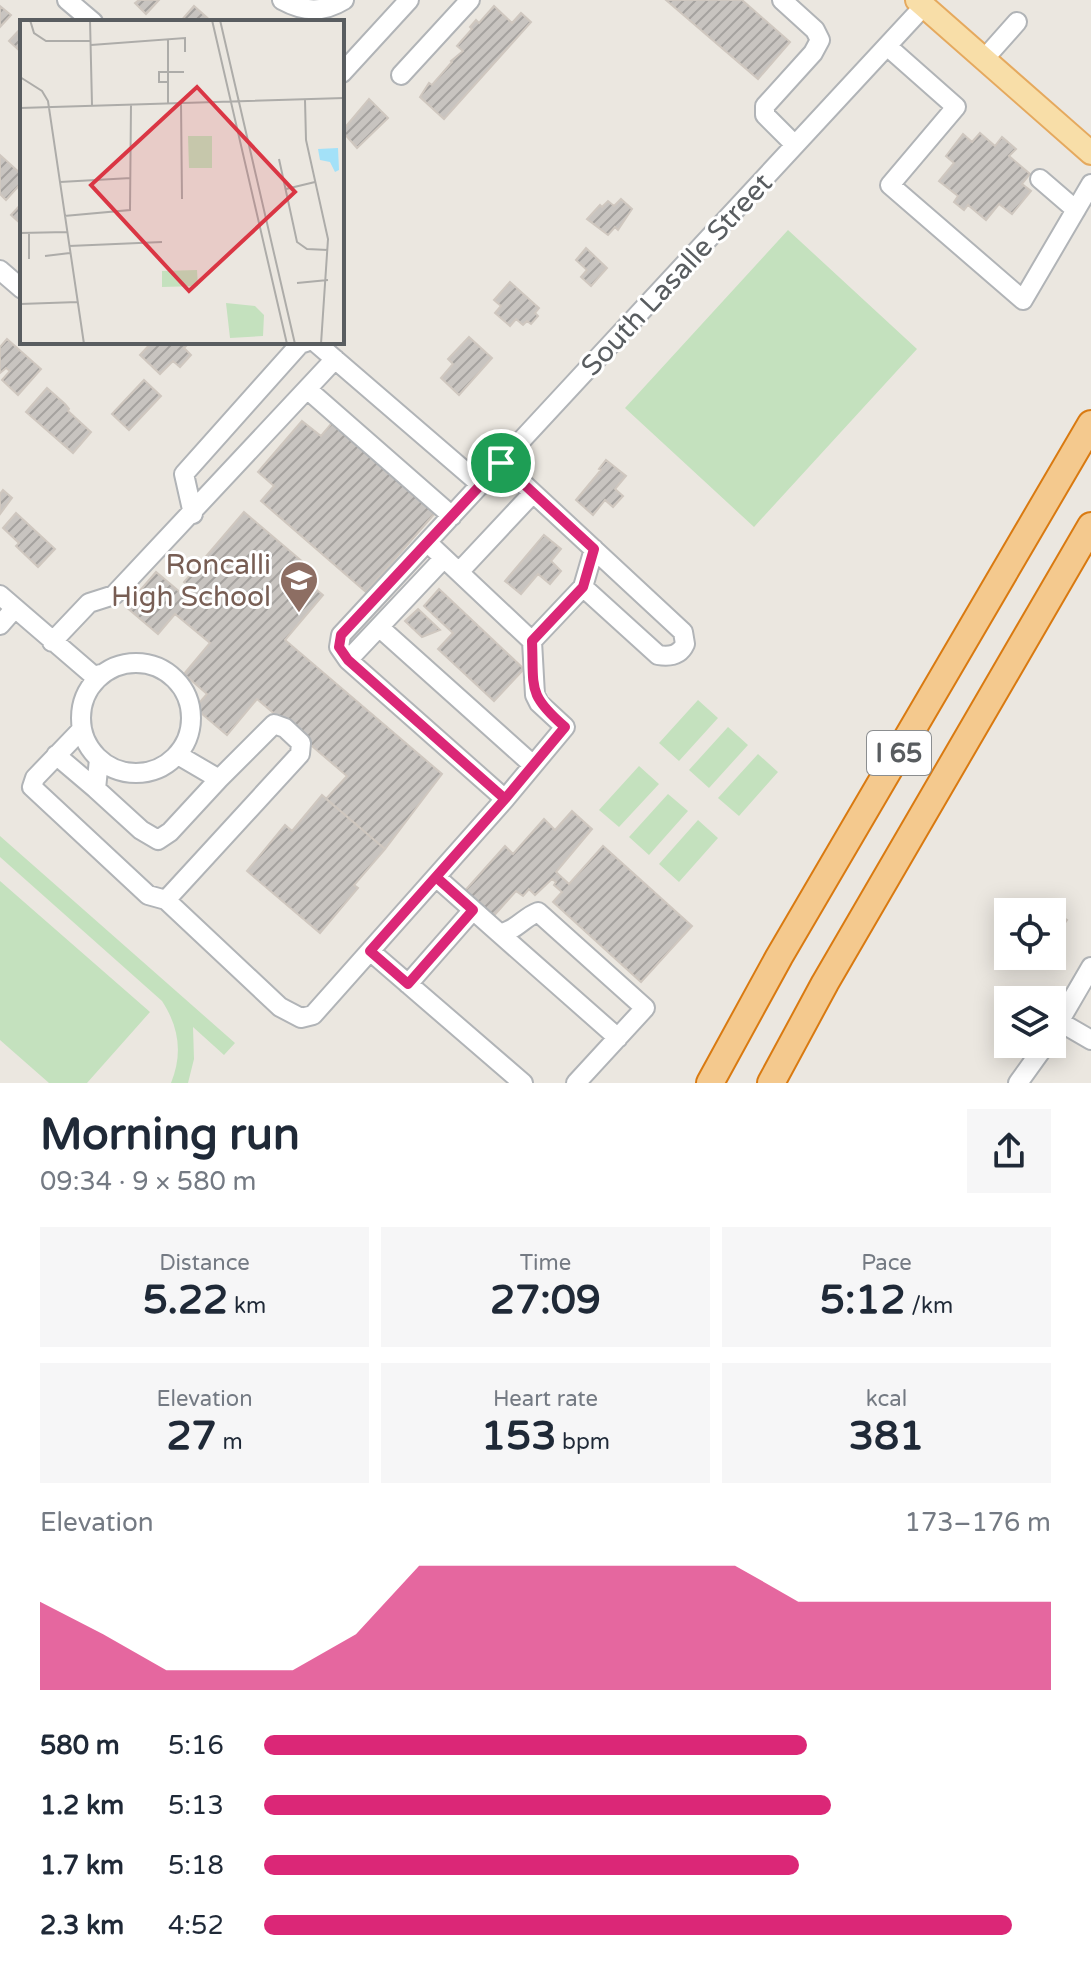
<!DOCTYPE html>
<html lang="en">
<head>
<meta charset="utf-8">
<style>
	:root { --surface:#fff; --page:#f6f6f7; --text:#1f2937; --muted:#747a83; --accent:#db2777 }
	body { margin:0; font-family:"Varela Round",sans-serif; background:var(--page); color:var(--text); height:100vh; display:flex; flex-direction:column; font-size:30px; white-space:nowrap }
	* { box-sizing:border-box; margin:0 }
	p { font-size:26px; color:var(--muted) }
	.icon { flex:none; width:44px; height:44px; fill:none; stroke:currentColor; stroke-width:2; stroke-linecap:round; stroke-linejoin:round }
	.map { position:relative; height:1083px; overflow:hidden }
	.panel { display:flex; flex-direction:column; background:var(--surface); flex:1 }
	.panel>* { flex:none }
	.buttons { position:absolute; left:994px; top:898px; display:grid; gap:16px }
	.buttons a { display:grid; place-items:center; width:72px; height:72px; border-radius:0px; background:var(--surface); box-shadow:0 4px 20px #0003; font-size:40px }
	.pin { position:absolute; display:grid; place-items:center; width:68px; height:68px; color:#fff; margin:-34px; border:4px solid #fff; border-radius:50%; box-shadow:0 2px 8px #0007 }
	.round { display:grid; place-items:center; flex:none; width:84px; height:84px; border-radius:0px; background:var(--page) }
	.head { display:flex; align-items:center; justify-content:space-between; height:136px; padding:0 40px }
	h1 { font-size:44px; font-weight:700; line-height:60px }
	.stats { display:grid; grid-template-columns:repeat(3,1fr); gap:12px; height:136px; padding:8px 40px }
	.stats div { display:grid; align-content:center; border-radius:0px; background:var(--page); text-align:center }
	.stats b { font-size:40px; font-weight:700 }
	.stats small { font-size:22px; font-weight:400 }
	.stats p { font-size:22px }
	.chart { height:224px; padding:16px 40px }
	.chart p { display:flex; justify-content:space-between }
	.chart svg { width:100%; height:144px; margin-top:8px; fill:var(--accent); opacity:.7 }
	ul { padding:0 40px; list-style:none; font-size:26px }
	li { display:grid; grid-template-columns:128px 96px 1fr; align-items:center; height:60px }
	li i { height:20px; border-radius:10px; background:var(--accent) }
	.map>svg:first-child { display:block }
	.grass { fill:#c4e1be }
	.building { fill:url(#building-hatch); stroke:#cfc7bf; stroke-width:2 }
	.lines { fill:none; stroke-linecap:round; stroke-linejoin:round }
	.minor-casing { stroke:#b1b4b7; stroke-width:22 }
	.major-casing { stroke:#e5a95e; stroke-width:26 }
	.highway-casing { stroke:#d97a11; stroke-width:30 }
	.minor { stroke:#fff; stroke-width:18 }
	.major { stroke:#f8dea8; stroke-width:22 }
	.highway { stroke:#f4c98e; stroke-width:26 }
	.route-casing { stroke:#fff; stroke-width:16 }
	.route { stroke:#db2777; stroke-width:10 }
	.labels { text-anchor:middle; stroke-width:6; stroke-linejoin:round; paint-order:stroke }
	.shield { fill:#fff; stroke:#8b8e90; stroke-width:2 }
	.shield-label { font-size:26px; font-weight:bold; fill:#595d60 }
	.street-label { font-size:28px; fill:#595d60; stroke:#fff }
	.education-label { font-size:28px; fill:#785e54; stroke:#fff; text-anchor:end }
	.inset-road { fill:none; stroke:#adaca9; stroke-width:2 }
	.view { fill:#da3644; fill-opacity:0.15; stroke:#da3644; stroke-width:4 }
	.inset-edge { fill:none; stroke:#595d60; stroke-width:4 }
</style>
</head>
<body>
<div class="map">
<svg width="1091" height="1083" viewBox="0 0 1091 1083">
	<defs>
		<pattern id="building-hatch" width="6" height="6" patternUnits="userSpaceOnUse" patternTransform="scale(2)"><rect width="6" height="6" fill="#c8c4c0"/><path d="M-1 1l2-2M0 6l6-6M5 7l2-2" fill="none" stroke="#a5a29f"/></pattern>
	</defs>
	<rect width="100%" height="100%" fill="#ebe7e0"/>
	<path class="grass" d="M 788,230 L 917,349 L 754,527 L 625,408 Z
		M 698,700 L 718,718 L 679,761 L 659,743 Z
		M 728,727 L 748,745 L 709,788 L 689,770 Z
		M 758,754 L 778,772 L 739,816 L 718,798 Z
		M 639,766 L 659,784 L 619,827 L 599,810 Z
		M 668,794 L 688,811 L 649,855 L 629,837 Z
		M 698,820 L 718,838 L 679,882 L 659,864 Z
		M 0,836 L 235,1043 L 224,1055 L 193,1027 L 194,1059 L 188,1083 L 171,1083 C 183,1054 179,1027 162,1001 L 0,857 Z
		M 0,881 L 150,1012 L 87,1083 L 49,1083 L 0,1040 Z"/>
	<path class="building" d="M 139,0 L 159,0 L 146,14 L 135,3 Z
		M 666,0 L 742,0 L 790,42 L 758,79 Z
		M 0,6 L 11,15 L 0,27 Z
		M 194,6 L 212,22 L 180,22 Z
		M 494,6 L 512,23 L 521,13 L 531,22 L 444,119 L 420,97 L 429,83 L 432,85 L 452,62 L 451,61 L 463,51 L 457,46 L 472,29 L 470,27 L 476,20 L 479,23 Z
		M 22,27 L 22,53 L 9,41 Z
		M 369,99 L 388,118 L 357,148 L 342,131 Z
		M 980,133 L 995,146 L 1002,137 L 1016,149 L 1009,156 L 1030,174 L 1022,184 L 1031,191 L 1012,214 L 999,204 L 986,220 L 968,205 L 964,210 L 954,202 L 958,196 L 939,181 L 954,163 L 946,156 L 963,134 L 972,142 Z
		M 0,155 L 22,175 L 22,182 L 6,200 L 0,194 Z
		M 621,199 L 632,209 L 618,230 L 615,227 L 608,235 L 587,219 L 600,205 L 602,207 L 608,201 L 614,206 Z
		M 22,203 L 22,225 L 11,215 Z
		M 586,248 L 607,268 L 591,286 L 581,277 L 587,270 L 576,260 Z
		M 510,282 L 539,308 L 535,313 L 538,316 L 531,324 L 527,321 L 523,325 L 516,319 L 510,326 L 495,313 L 501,306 L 494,300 Z
		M 469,337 L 492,358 L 459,395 L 441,378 L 453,364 L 448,359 Z
		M 7,339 L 41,369 L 18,395 L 2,380 L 10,371 L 6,368 L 0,373 L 0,347 Z
		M 152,342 L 190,342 L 184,348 L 191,355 L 180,367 L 173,361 L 160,374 L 140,355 Z
		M 144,380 L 161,396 L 129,430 L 112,414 Z
		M 47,388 L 65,404 L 69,409 L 68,411 L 91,432 L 73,453 L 26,412 Z
		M 302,421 L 321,436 L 332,423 L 435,513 L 366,592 L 261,501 L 274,486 L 258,472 Z
		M 606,460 L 626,476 L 615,489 L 623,496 L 613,507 L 605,500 L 593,515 L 576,500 L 601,470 L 599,469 Z
		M 3,490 L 12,498 L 0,514 L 0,494 Z
		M 244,512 L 304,563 L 299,575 L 323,595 L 285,640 L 442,774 L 385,849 L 326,799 L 347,776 L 257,699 L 227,735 L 195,708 L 207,694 L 184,674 L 210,643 L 175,614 L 158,634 L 126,607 L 156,572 L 187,598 L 194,590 L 184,582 Z
		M 16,513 L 55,549 L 38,567 L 16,546 L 19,543 L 3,528 Z
		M 544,535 L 561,549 L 551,561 L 561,571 L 550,584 L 538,574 L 521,594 L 505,581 Z
		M 439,589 L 524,669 L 494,701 L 438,649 L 453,633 L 424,606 Z
		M 418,609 L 440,630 L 422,637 L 405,621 Z
		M 322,795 L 385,849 L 354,885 L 358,888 L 320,933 L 247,871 L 285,825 L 292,831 Z
		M 572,811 L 592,829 L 556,872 L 569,884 L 603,846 L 692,926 L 641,982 L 553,902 L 562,892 L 554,885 L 556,882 L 552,879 L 535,895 L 529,889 L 523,896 L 516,891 L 490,920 L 462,894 L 505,846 L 513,854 L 544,819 L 555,830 Z
		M 1033,901 L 1052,912 L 1026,912 Z
		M 1054,911 L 1067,920 L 1052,941 L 1052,912 Z"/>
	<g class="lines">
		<g class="minor-casing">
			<path id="minor" d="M 67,0 L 93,22
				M 282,0 C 304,12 323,13 344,0
				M 782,0 L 815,30 L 820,40 L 813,53 L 765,106 L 765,115 L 795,145
				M 887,46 L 956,107 L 890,185 L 1023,300 L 1091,184
				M 985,58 L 1017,22
				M 342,73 L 409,0
				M 401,75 L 470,0
				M 1040,179 L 1076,210
				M 0,270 L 22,289
				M 315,342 L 481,485
				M 307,389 L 452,516
				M 501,463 L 683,632 L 685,644 C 680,655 670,657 658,655 L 583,587
				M 193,514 L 184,474 L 300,344 L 306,342
				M 428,543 L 532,641 L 583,587 L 594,549
				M 459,572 L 533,493
				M 0,595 L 94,676 L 101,674
				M 0,625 L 15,608
				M 379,627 L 533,765
				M 52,642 L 89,603 L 114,595 L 335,359
				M 348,660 L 444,558
				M81 718a55 55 0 1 1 110 0a55 55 0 1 1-110 0Z
				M 82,729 L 35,778 L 32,787 L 148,895 L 166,900 L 300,754 L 301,743 L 285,728 L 274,724 L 219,779 L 178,755
				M 56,755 L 96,789
				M 99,759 L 96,789 L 141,830 L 158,840 L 170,832 L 219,779
				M 505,799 L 348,660 L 339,647 L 341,635 L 924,6
				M 436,877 L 499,933 C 515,932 524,917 538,912 L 645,1008 L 576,1083
				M 166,900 L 280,1007 L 301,1018 L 313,1015 L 505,799 L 565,727 L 539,703 L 535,695 L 532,641
				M 499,933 L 618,1038
				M 370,951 L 523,1083
				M 408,984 L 473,910
				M 1060,1022 L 1091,1040
				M 1052,1034 L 1091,967
				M 1018,1083 L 1046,1044"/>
		</g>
		<g class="major-casing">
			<path id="major" d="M 917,0 L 1091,153"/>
		</g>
		<g class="highway-casing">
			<path id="highway" d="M 710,1083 L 779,957 L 1091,424
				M 771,1083 L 825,983 L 1091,526"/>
		</g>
		<use href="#minor" class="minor"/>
		<use href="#major" class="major"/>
		<use href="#highway" class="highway"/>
	</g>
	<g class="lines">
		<g class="route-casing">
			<path id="route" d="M 501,463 L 594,549 L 583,587 L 532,641 C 534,689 527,694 565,727 L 505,799 L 370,951 L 408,984 L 473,910 L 436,877 L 505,799 L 348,660 L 339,647 L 341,635 L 501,463"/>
		</g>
		<use href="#route" class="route"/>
	</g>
	<defs>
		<g id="school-pin" transform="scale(2)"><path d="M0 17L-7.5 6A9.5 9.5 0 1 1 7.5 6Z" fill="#8d6e63" stroke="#fff"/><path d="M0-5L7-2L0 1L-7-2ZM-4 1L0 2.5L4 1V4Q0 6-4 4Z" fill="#fff"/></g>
	</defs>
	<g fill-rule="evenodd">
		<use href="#school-pin" x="299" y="580"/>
	</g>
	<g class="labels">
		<rect class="shield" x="867" y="731" width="64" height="44" rx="6"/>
		<g class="shield-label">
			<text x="899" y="762">I 65</text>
		</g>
		<g class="street-label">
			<text transform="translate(676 274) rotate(-47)" y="10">South Lasalle Street</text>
		</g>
		<g class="education-label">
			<text x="271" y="574">Roncalli<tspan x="271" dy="32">High School</tspan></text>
		</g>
	</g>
	<g transform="translate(20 20)">
		<rect width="324" height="324" fill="#ebe7e0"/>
		<path d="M 168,116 L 192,116 L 192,148 L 169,148 ZM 177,250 L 178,266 L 142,267 L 142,251 ZM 206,283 L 235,286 L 244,295 L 243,316 L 210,318 Z" fill="#c4e1be"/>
		<path d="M 318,128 L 319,150 L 315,152 L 310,142 L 300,140 L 298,129 Z" fill="#a3e1f8"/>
		<path class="inset-road" d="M 10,0 L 14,13 L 26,21 L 71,21M 70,0 L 72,85M 192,0 L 267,324M 200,0 L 275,324M 148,20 L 148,83M 71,25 L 165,18 L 165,32M 0,57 L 22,71 L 28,81 L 64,324M 148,62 L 139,62 L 139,52 L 164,52M 285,80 L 286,120 L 308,219 L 301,324M 161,82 L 162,179M 0,88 L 324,78M 259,139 L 277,222 L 287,229 L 308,230M 40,162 L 111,158M 266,169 L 295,162M 44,196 L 110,190 L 111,84M 0,213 L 47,212M 9,213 L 9,239M 49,226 L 142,222M 25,236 L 50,233M 277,263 L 308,260M 0,284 L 58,282"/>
		<path class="view" d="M 177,67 L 275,172 L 169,271 L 71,165 Z"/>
		<rect width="324" height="324" class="inset-edge"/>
	</g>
</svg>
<div class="buttons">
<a><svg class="icon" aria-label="locate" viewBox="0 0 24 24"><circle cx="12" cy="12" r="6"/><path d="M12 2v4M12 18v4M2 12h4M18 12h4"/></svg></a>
<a><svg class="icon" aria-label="layers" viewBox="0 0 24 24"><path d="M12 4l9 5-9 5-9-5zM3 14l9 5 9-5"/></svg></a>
</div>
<div class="pin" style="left:501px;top:463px;background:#1e9e55"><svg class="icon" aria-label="arrive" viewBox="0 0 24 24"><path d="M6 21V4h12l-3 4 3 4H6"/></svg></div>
</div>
<section class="panel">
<div class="head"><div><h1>Morning run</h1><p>09:34 · 9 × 580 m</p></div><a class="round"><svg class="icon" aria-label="share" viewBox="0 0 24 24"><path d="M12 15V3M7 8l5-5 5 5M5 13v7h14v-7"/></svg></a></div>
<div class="stats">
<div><p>Distance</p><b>5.22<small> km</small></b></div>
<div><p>Time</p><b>27:09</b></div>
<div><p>Pace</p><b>5:12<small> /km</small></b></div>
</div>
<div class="stats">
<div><p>Elevation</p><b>27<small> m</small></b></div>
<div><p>Heart rate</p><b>153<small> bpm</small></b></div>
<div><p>kcal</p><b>381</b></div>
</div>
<div class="chart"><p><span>Elevation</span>173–176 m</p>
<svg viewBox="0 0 160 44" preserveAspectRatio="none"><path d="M0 44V17L10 27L20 38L30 38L40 38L50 27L60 6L70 6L80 6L90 6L100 6L110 6L120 17L130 17L140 17L150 17L160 17V44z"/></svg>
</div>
<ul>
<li><b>580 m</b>5:16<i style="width:69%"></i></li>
<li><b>1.2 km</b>5:13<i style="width:72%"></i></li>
<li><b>1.7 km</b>5:18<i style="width:68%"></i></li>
<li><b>2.3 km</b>4:52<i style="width:95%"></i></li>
</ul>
</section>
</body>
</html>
